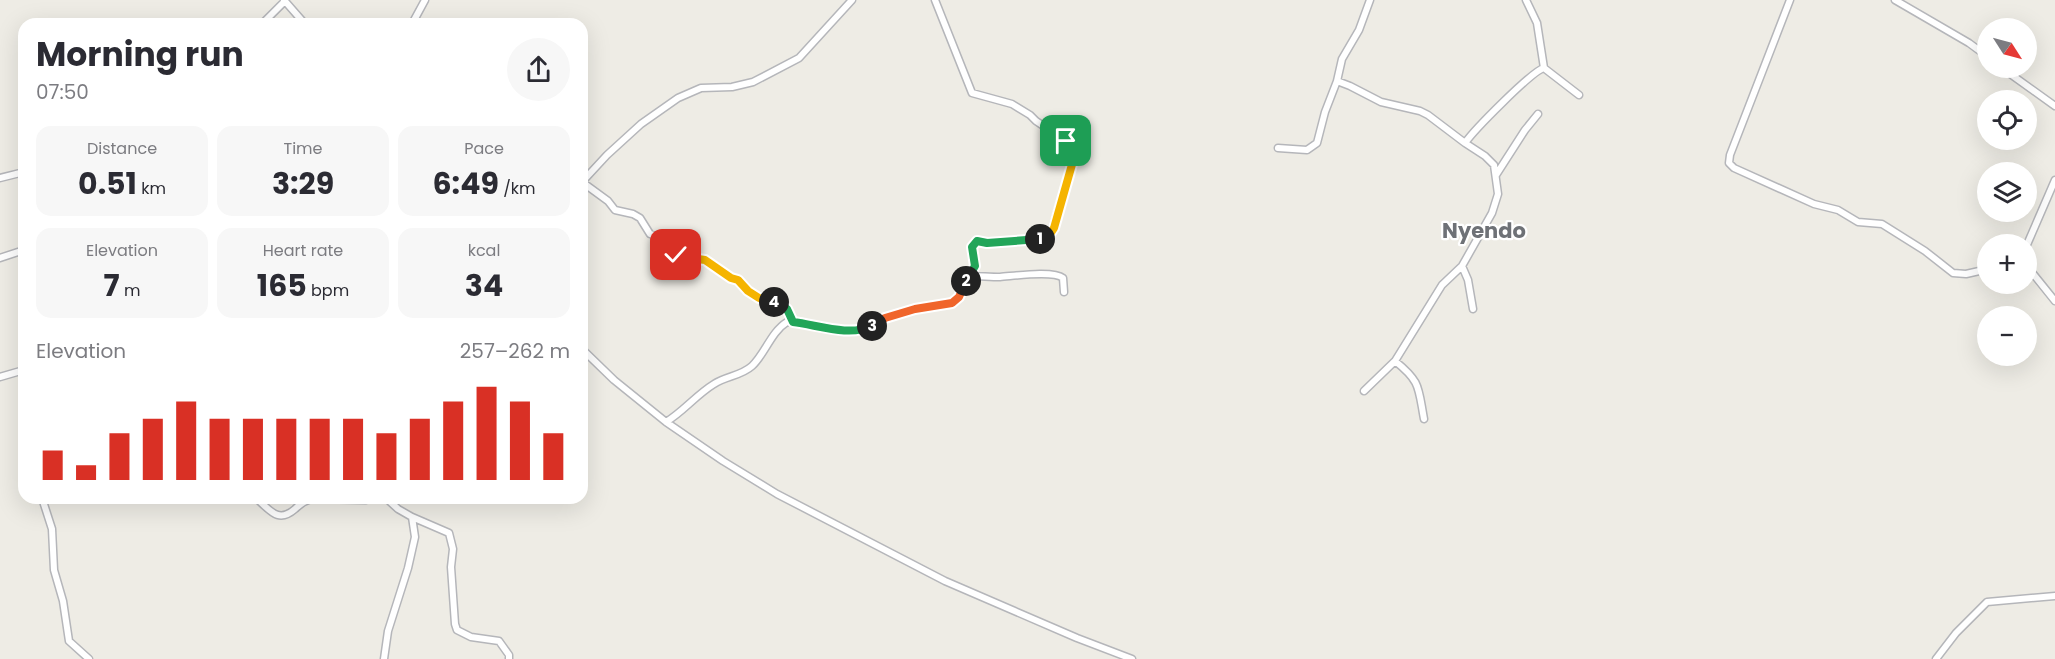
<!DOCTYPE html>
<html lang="en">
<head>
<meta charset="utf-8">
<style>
	:root { --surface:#fff; --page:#f7f7f7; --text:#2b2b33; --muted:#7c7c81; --accent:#d93025 }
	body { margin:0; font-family:Poppins,sans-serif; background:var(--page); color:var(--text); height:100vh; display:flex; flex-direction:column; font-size:22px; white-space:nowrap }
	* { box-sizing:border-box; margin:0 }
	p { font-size:20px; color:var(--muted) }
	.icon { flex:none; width:33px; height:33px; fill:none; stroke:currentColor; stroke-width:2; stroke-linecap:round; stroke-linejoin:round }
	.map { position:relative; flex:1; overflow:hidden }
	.details { position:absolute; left:18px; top:18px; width:570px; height:486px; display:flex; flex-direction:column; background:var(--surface); border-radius:18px; box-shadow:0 6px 24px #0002 }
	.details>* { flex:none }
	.needle { width:39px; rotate:126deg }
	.fabs { position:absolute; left:1977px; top:18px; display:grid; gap:12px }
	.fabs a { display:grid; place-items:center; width:60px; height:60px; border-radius:50%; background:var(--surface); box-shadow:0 6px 24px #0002; font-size:30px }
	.pin { position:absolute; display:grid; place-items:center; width:51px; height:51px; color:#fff; margin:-26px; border-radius:12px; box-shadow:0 3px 9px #0006 }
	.km { position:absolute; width:30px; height:30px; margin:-15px; border-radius:50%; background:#222; color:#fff; font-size:16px; line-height:30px; text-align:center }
	.round { display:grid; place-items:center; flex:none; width:63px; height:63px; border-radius:32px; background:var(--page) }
	.overview { display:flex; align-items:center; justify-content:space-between; height:102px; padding:0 18px }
	h1 { font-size:33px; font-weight:700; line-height:45px }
	.stats { display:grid; grid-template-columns:repeat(3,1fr); gap:9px; height:102px; padding:6px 18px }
	.stats div { display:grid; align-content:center; border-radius:15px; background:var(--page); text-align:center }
	.stats b { font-size:30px; font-weight:700 }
	.stats small { font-size:16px; font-weight:400 }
	.stats p { font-size:16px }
	.chart { height:168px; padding:12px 18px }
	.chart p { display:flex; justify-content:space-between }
	.chart svg { width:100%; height:108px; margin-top:6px; stroke:var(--accent); stroke-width:6 }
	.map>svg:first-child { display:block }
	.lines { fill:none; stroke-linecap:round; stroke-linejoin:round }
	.minor-casing { stroke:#b5b6ba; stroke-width:9 }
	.minor { stroke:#fff; stroke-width:6 }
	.split-1-casing { stroke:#fff; stroke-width:12 }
	.split-2-casing { stroke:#fff; stroke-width:12 }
	.split-3-casing { stroke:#fff; stroke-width:12 }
	.split-4-casing { stroke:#fff; stroke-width:12 }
	.split-5-casing { stroke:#fff; stroke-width:12 }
	.split-1 { stroke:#f5b400; stroke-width:8 }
	.split-2 { stroke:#22a559; stroke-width:8 }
	.split-3 { stroke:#f0652b; stroke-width:8 }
	.split-4 { stroke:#22a559; stroke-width:8 }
	.split-5 { stroke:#f5b400; stroke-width:8 }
	.labels { text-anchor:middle; stroke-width:4.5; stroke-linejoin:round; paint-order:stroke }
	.quarter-label { font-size:21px; font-weight:bold; fill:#6e7176; stroke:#fff }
</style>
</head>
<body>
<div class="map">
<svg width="2055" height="659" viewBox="0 0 2055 659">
	<rect width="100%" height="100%" fill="#eeece5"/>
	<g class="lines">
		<g class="minor-casing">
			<path id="minor" d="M 284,0 L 305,24
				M 935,0 L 972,93 L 1012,104 L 1030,115 L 1036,121 L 1066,141 L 1074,157 L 1051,233 C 1039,244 993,243 977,241 L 972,247 L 975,266 L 970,276
				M 1370,0 L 1359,30 L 1342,59 L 1337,81 L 1350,86 L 1381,102 L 1420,111 L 1428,115 L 1465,143 C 1474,130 1532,71 1544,68 L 1537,23 L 1526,0
				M 1790,0 L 1730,155 L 1729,163 L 1734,168 L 1814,204 L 1838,210 L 1858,222 L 1882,224 L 1925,251 L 1953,273 L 1966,274 L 1988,269
				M 1895,0 L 1969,43 L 1988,57
				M 262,24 L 285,1
				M 412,24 L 425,0
				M 1544,68 L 1579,95
				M 2002,68 L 2055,106
				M 1465,143 L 1485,156 L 1494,165 L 1498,194 L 1492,213 L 1462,266 L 1468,280 L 1473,309
				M 1278,148 L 1307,150 L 1317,143 L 1325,112 L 1337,81
				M 1496,175 L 1525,130 L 1538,114
				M 0,178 L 24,172
				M 582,182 L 607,155 L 641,124 L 678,98 L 701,88 L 732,87 L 753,82 L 799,58 L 852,0
				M 582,182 L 608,201 L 615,210 L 633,214 L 640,218 L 650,234 L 668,239 L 681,263 L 705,259 L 731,278 L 738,280 L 748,291 L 759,298 L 782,305 L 787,309 L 793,322
				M 2026,247 L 2055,180
				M 0,258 L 24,250
				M 2026,265 L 2055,301
				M 582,349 L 614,380 L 666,422 L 723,461 L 777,494 L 945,581 L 1077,638 L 1132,659
				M 1395,361 C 1421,382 1418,387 1424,419
				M 0,377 L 24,370
				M 1364,391 L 1395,361 L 1442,285 L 1462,266
				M 666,422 C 684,411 696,395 714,384 C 726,376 741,376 752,366 C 765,354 771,332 787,322 L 807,324 L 842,330 L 864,330 L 885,318 L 915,309 L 952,303 L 959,297 L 963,286 L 970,276 C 980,276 990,277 1000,277 C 1014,276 1053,270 1063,278 L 1064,292
				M 42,498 L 52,529 L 54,570 L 63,601 L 69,641 L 89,659
				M 256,498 C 270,510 278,524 295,509 C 300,504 304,501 311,499 L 366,500 L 369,498
				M 412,517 L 449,533 L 453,549 L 451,567 L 455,624 L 457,630 L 471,637 L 499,641 L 509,655 L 509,659
				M 384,659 L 388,631 L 408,568 L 415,537 L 412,517 L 398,509 L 386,498
				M 1936,659 L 1956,633 L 1987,602 L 2055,596"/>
		</g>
		<use href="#minor" class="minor"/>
	</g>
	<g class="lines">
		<g class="split-1-casing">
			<path id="split-1" d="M 1040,239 L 1048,237 L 1054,228 L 1073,161 L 1071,151 L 1066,141"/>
		</g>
		<g class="split-2-casing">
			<path id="split-2" d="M 966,281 L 975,266 L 972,247 L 977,241 L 987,243 L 1040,239"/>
		</g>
		<g class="split-3-casing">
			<path id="split-3" d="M 872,326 L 885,318 L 915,309 L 952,303 L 959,297 L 966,281"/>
		</g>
		<g class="split-4-casing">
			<path id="split-4" d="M 774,302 L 787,309 L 793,322 C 818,325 849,337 872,326"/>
		</g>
		<g class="split-5-casing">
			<path id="split-5" d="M 676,255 L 684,264 L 698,259 L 705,260 L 731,278 L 738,280 L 748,291 L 759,298 L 774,302"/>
		</g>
		<use href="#split-1" class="split-1"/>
		<use href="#split-2" class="split-2"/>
		<use href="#split-3" class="split-3"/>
		<use href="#split-4" class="split-4"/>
		<use href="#split-5" class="split-5"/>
	</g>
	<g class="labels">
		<g class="quarter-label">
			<text x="1484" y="238">Nyendo</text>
		</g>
	</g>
</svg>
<div class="fabs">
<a><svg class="needle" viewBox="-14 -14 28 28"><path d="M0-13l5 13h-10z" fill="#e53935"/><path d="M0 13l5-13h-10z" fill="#7c7c81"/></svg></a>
<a><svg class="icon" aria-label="locate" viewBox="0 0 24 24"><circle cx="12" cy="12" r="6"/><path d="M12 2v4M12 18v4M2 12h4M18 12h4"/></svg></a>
<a><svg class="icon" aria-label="layers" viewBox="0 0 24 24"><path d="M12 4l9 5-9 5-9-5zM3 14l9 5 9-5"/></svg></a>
<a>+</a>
<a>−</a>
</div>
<div class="pin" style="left:1066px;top:141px;background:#1e9e55"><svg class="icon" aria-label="arrive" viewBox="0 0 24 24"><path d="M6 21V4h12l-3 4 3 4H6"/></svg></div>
<div class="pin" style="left:676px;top:255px;background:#d93025"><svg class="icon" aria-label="check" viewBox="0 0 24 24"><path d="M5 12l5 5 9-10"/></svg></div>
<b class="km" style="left:1040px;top:239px">1</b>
<b class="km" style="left:966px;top:281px">2</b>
<b class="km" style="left:872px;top:326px">3</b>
<b class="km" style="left:774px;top:302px">4</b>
<section class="details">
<div class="overview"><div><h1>Morning run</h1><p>07:50</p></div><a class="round"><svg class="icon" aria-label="share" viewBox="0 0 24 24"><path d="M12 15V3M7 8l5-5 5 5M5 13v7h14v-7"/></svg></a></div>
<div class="stats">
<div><p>Distance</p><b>0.51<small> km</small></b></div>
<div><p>Time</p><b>3:29</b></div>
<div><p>Pace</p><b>6:49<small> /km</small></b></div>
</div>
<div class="stats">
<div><p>Elevation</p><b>7<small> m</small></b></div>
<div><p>Heart rate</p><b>165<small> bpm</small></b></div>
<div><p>kcal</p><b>34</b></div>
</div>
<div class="chart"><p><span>Elevation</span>257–262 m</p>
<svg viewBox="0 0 160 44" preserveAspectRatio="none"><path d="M5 44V32M15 44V38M25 44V25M35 44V19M45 44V12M55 44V19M65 44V19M75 44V19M85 44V19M95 44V19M105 44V25M115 44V19M125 44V12M135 44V6M145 44V12M155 44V25"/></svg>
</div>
</section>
</div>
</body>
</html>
